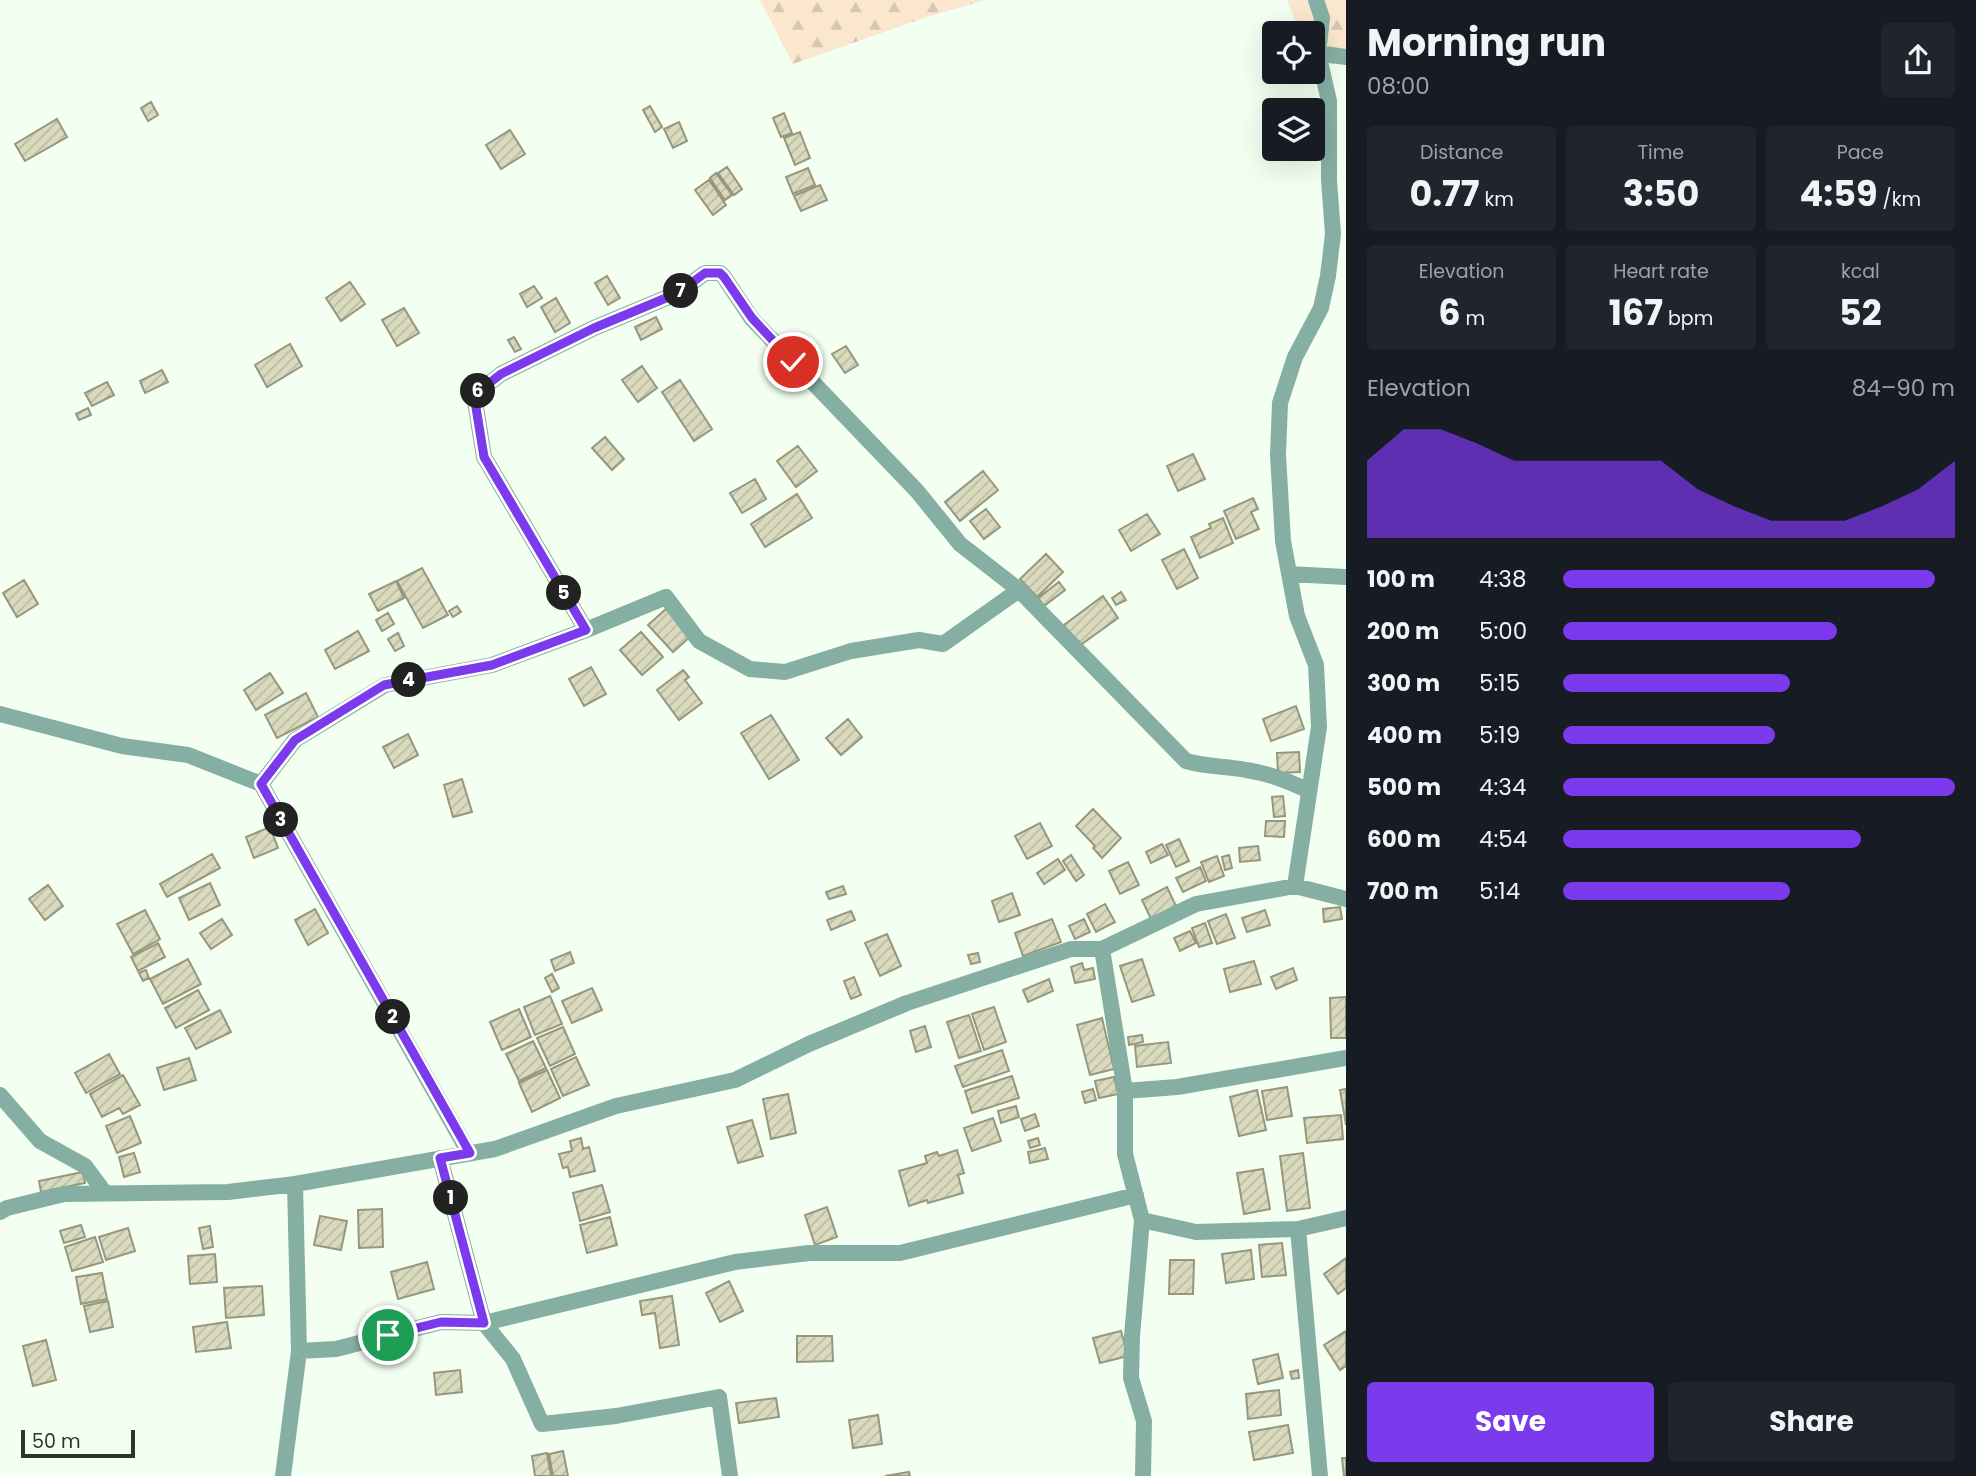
<!DOCTYPE html>
<html lang="en">
<head>
<meta charset="utf-8">
<style>
	:root { --surface:#171b24; --page:#20242c; --text:#f1f3f6; --muted:#9ea1a6; --accent:#7c3aed }
	body { margin:0; font-family:Poppins,sans-serif; background:var(--page); color:var(--text); height:100vh; display:flex; flex-direction:column; font-size:26px; white-space:nowrap }
	* { box-sizing:border-box; margin:0 }
	p { font-size:23px; color:var(--muted) }
	.icon { flex:none; width:38px; height:38px; fill:none; stroke:currentColor; stroke-width:2; stroke-linecap:round; stroke-linejoin:round }
	.map { position:relative; flex:1; overflow:hidden }
	.panel { display:flex; flex-direction:column; background:var(--surface); width:630px }
	.panel>* { flex:none }
	.fabs { position:absolute; left:1262px; top:21px; display:grid; gap:14px }
	.fabs a { display:grid; place-items:center; width:63px; height:63px; border-radius:7px; background:var(--surface); box-shadow:0 7px 28px #0002; font-size:35px }
	.scale { position:absolute; left:21px; bottom:18px; width:114px; box-sizing:border-box; padding-left:7px; border:4px solid #2d352c; border-top:0; font-size:19px; line-height:24px; white-space:nowrap; color:#2d352c; -webkit-text-stroke:5px #f3fff1; paint-order:stroke }
	.pin { position:absolute; display:grid; place-items:center; width:60px; height:60px; color:#fff; margin:-30px; border:4px solid #fff; border-radius:50%; box-shadow:0 2px 7px #0007 }
	.km { position:absolute; width:35px; height:35px; margin:-18px; border-radius:50%; background:#222; color:#fff; font-size:19px; line-height:35px; text-align:center }
	.round { display:grid; place-items:center; flex:none; width:74px; height:74px; border-radius:7px; background:var(--page) }
	.headline { display:flex; align-items:center; justify-content:space-between; height:119px; padding:0 21px }
	h1 { font-size:38px; font-weight:700; line-height:52px }
	.metrics { display:grid; grid-template-columns:repeat(3,1fr); gap:10px; height:119px; padding:7px 21px }
	.metrics div { display:grid; align-content:center; border-radius:7px; background:var(--page); text-align:center }
	.metrics b { font-size:35px; font-weight:700 }
	.metrics small { font-size:19px; font-weight:400 }
	.metrics p { font-size:19px }
	.chart { height:196px; padding:14px 21px }
	.chart p { display:flex; justify-content:space-between }
	.chart svg { width:100%; height:126px; margin-top:7px; fill:var(--accent); opacity:.7 }
	.primary-button { display:flex; gap:14px; margin-top:auto; padding:14px 21px }
	.primary-button a { flex:1; height:80px; border-radius:7px; background:var(--accent); color:#fff; font-size:28px; font-weight:700; line-height:80px; text-align:center }
	.primary-button a+a { background:var(--page); color:var(--text) }
	ul { padding:0 21px; list-style:none; font-size:23px }
	li { display:grid; grid-template-columns:112px 84px 1fr; align-items:center; height:52px }
	li i { height:18px; border-radius:9px; background:var(--accent) }
	main { display:flex; flex:1; min-height:0 }
	.map>svg:first-child { display:block }
	.forest { fill:url(#forest-firs) }
	.building { fill:url(#building-hatch); stroke:#97977d; stroke-width:2 }
	.lines { fill:none; stroke-linecap:round; stroke-linejoin:round }
	.minor { stroke:#86afa3; stroke-width:16 }
	.route-casing { stroke:#fff; stroke-width:14 }
	.route { stroke:#7c3aed; stroke-width:9 }
</style>
</head>
<body>
<main>
<div class="map">
<svg width="1346" height="1476" viewBox="0 0 1346 1476">
	<defs>
		<pattern id="forest-firs" width="22" height="20" patternUnits="userSpaceOnUse" patternTransform="scale(1.75)"><rect width="22" height="20" fill="#fae7ce"/><path d="M5 1l3.5 6h-7zM16 11l3.5 6h-7z" fill="#d7c7b1"/></pattern>
		<pattern id="building-hatch" width="6" height="6" patternUnits="userSpaceOnUse" patternTransform="scale(1.75)"><rect width="6" height="6" fill="#dadabe"/><path d="M-1 1l2-2M0 6l6-6M5 7l2-2" fill="none" stroke="#bbbca3"/></pattern>
	</defs>
	<rect width="100%" height="100%" fill="#f3fff1"/>
	<path class="forest" d="M 760,0 L 985,0 L 927,17 L 793,64 Z
		M 1287,0 L 1346,0 L 1346,61 L 1313,68 L 1312,33 L 1300,33 Z"/>
	<path class="building" d="M 151,102 L 158,115 L 148,121 L 141,108 Z
		M 650,106 L 662,127 L 655,132 L 643,110 Z
		M 784,113 L 792,133 L 781,137 L 773,118 Z
		M 57,119 L 67,137 L 25,161 L 15,144 Z
		M 679,122 L 687,141 L 673,148 L 664,129 Z
		M 510,130 L 525,154 L 501,169 L 486,145 Z
		M 800,132 L 810,158 L 795,165 L 784,138 Z
		M 727,167 L 742,189 L 734,195 L 718,173 Z
		M 808,168 L 815,185 L 793,194 L 786,177 Z
		M 716,173 L 732,195 L 725,200 L 710,178 Z
		M 709,180 L 726,205 L 713,215 L 695,190 Z
		M 820,185 L 827,200 L 801,211 L 794,196 Z
		M 607,276 L 620,298 L 608,305 L 595,283 Z
		M 350,282 L 365,304 L 341,321 L 326,298 Z
		M 534,286 L 542,298 L 527,307 L 520,294 Z
		M 556,298 L 570,323 L 555,332 L 541,307 Z
		M 404,308 L 419,333 L 397,346 L 382,320 Z
		M 656,317 L 662,329 L 641,340 L 635,327 Z
		M 514,337 L 521,349 L 515,352 L 508,340 Z
		M 290,344 L 302,366 L 267,387 L 255,365 Z
		M 846,346 L 858,365 L 845,373 L 832,354 Z
		M 642,366 L 657,388 L 638,402 L 622,380 Z
		M 162,370 L 168,382 L 145,393 L 140,381 Z
		M 680,380 L 712,429 L 694,441 L 662,392 Z
		M 107,382 L 114,395 L 92,406 L 85,393 Z
		M 88,408 L 91,415 L 79,420 L 76,414 Z
		M 605,437 L 624,459 L 612,470 L 592,448 Z
		M 798,446 L 817,471 L 796,487 L 777,461 Z
		M 1193,454 L 1205,479 L 1178,491 L 1167,466 Z
		M 983,471 L 998,490 L 960,521 L 945,502 Z
		M 755,479 L 766,499 L 742,513 L 730,493 Z
		M 797,494 L 812,518 L 765,547 L 751,524 Z
		M 1253,498 L 1258,509 L 1251,512 L 1259,529 L 1236,539 L 1224,511 Z
		M 986,509 L 1000,527 L 984,539 L 970,521 Z
		M 1147,514 L 1160,534 L 1131,551 L 1119,530 Z
		M 1223,518 L 1233,543 L 1200,558 L 1191,537 L 1211,528 L 1209,524 Z
		M 1184,549 L 1198,578 L 1177,589 L 1162,560 Z
		M 1046,554 L 1063,572 L 1037,597 L 1020,579 Z
		M 422,568 L 448,615 L 423,628 L 397,581 Z
		M 24,580 L 38,604 L 17,617 L 3,593 Z
		M 396,581 L 404,598 L 378,611 L 369,594 Z
		M 1059,582 L 1065,590 L 1044,606 L 1038,598 Z
		M 1121,592 L 1126,600 L 1116,605 L 1112,598 Z
		M 1103,596 L 1118,618 L 1079,646 L 1064,625 Z
		M 457,606 L 461,612 L 453,617 L 449,611 Z
		M 666,609 L 691,636 L 673,652 L 648,625 Z
		M 388,613 L 394,624 L 382,631 L 376,620 Z
		M 358,631 L 369,651 L 335,669 L 325,650 Z
		M 641,632 L 663,657 L 642,675 L 620,650 Z
		M 398,633 L 404,646 L 395,651 L 388,639 Z
		M 591,667 L 606,694 L 584,706 L 569,679 Z
		M 683,670 L 689,677 L 685,680 L 702,703 L 679,720 L 657,690 Z
		M 270,673 L 283,693 L 256,710 L 244,690 Z
		M 306,693 L 318,717 L 277,738 L 265,715 Z
		M 1296,706 L 1304,729 L 1271,741 L 1263,719 Z
		M 771,715 L 799,760 L 769,779 L 741,733 Z
		M 848,719 L 862,737 L 841,755 L 826,738 Z
		M 408,734 L 418,755 L 394,768 L 383,747 Z
		M 1299,752 L 1300,772 L 1278,773 L 1277,753 Z
		M 462,779 L 472,812 L 453,817 L 444,785 Z
		M 1283,796 L 1285,816 L 1274,817 L 1272,797 Z
		M 1093,809 L 1121,838 L 1102,858 L 1093,848 L 1095,846 L 1076,826 Z
		M 1266,821 L 1285,821 L 1284,837 L 1265,836 Z
		M 1040,823 L 1052,846 L 1027,859 L 1015,836 Z
		M 270,827 L 278,848 L 254,858 L 246,837 Z
		M 1179,839 L 1189,861 L 1176,867 L 1166,845 Z
		M 1162,844 L 1168,855 L 1151,863 L 1146,852 Z
		M 1258,846 L 1260,860 L 1240,862 L 1239,848 Z
		M 212,854 L 220,868 L 167,897 L 160,884 Z
		M 1071,855 L 1084,875 L 1076,881 L 1063,861 Z
		M 1229,855 L 1232,868 L 1225,870 L 1222,857 Z
		M 1217,856 L 1224,876 L 1209,882 L 1201,862 Z
		M 1058,859 L 1065,870 L 1044,884 L 1037,873 Z
		M 1128,862 L 1139,885 L 1120,894 L 1109,871 Z
		M 1200,867 L 1206,881 L 1183,892 L 1176,878 Z
		M 210,883 L 220,905 L 189,920 L 179,898 Z
		M 48,885 L 63,906 L 45,920 L 29,899 Z
		M 843,886 L 846,894 L 829,899 L 826,892 Z
		M 1167,887 L 1176,906 L 1151,919 L 1142,900 Z
		M 1012,893 L 1020,915 L 999,922 L 992,901 Z
		M 1105,904 L 1115,922 L 1096,932 L 1087,914 Z
		M 1340,907 L 1342,919 L 1324,922 L 1323,909 Z
		M 315,909 L 328,933 L 308,945 L 295,920 Z
		M 145,910 L 160,939 L 133,954 L 117,924 Z
		M 1265,910 L 1270,925 L 1247,932 L 1242,918 Z
		M 851,911 L 855,920 L 831,930 L 827,920 Z
		M 1226,914 L 1235,938 L 1217,944 L 1208,921 Z
		M 222,919 L 232,935 L 211,949 L 200,933 Z
		M 1052,919 L 1061,942 L 1023,956 L 1015,933 Z
		M 1084,919 L 1090,932 L 1075,939 L 1069,926 Z
		M 1205,923 L 1212,943 L 1199,947 L 1192,928 Z
		M 1190,931 L 1196,943 L 1180,951 L 1174,938 Z
		M 887,934 L 901,966 L 880,976 L 865,943 Z
		M 158,943 L 165,957 L 138,971 L 131,957 Z
		M 570,952 L 574,963 L 555,971 L 551,960 Z
		M 978,953 L 980,962 L 971,964 L 968,955 Z
		M 188,959 L 201,984 L 163,1004 L 150,979 Z
		M 1142,959 L 1154,995 L 1132,1002 L 1120,966 Z
		M 1254,961 L 1261,984 L 1230,992 L 1224,969 Z
		M 1082,963 L 1084,970 L 1093,968 L 1095,979 L 1075,983 L 1071,967 Z
		M 1293,968 L 1297,980 L 1276,989 L 1271,977 Z
		M 146,970 L 149,978 L 143,981 L 139,973 Z
		M 552,974 L 559,988 L 552,992 L 545,978 Z
		M 854,977 L 861,995 L 851,999 L 844,981 Z
		M 1049,979 L 1053,991 L 1028,1002 L 1023,990 Z
		M 592,988 L 602,1010 L 572,1023 L 562,1001 Z
		M 198,990 L 209,1010 L 176,1028 L 165,1008 Z
		M 550,996 L 562,1024 L 535,1035 L 524,1007 Z
		M 1346,997 L 1346,1038 L 1331,1038 L 1330,998 Z
		M 994,1007 L 1006,1042 L 984,1050 L 972,1014 Z
		M 519,1009 L 531,1037 L 502,1050 L 490,1022 Z
		M 220,1010 L 231,1032 L 196,1049 L 185,1028 Z
		M 969,1015 L 981,1051 L 959,1058 L 947,1022 Z
		M 1102,1018 L 1114,1069 L 1090,1075 L 1077,1025 Z
		M 925,1026 L 931,1047 L 916,1052 L 910,1031 Z
		M 563,1027 L 575,1054 L 550,1066 L 537,1038 Z
		M 1142,1035 L 1143,1042 L 1129,1045 L 1128,1037 Z
		M 533,1041 L 546,1068 L 519,1081 L 506,1054 Z
		M 1168,1042 L 1171,1063 L 1137,1067 L 1135,1046 Z
		M 1002,1050 L 1009,1071 L 963,1087 L 955,1066 Z
		M 109,1054 L 120,1074 L 86,1093 L 75,1073 Z
		M 576,1057 L 589,1085 L 563,1096 L 551,1069 Z
		M 189,1058 L 196,1080 L 164,1090 L 157,1068 Z
		M 547,1070 L 560,1098 L 532,1112 L 519,1083 Z
		M 123,1075 L 140,1105 L 123,1114 L 119,1108 L 102,1117 L 90,1094 Z
		M 1012,1076 L 1019,1098 L 972,1113 L 965,1091 Z
		M 1114,1077 L 1118,1094 L 1099,1098 L 1095,1081 Z
		M 1287,1087 L 1292,1116 L 1267,1120 L 1262,1091 Z
		M 1093,1089 L 1096,1100 L 1085,1103 L 1082,1092 Z
		M 1346,1089 L 1346,1125 L 1340,1090 Z
		M 1257,1090 L 1266,1130 L 1239,1136 L 1230,1097 Z
		M 788,1094 L 796,1133 L 771,1139 L 763,1099 Z
		M 1016,1106 L 1019,1117 L 1001,1123 L 998,1111 Z
		M 1035,1114 L 1039,1126 L 1025,1131 L 1021,1119 Z
		M 1341,1115 L 1343,1139 L 1307,1143 L 1304,1118 Z
		M 130,1116 L 141,1143 L 117,1153 L 106,1126 Z
		M 993,1118 L 1001,1141 L 972,1151 L 964,1128 Z
		M 752,1120 L 763,1156 L 738,1163 L 727,1127 Z
		M 581,1138 L 583,1149 L 589,1147 L 595,1171 L 570,1177 L 568,1167 L 563,1168 L 559,1154 L 572,1151 L 570,1141 Z
		M 1038,1138 L 1040,1145 L 1030,1148 L 1028,1141 Z
		M 1045,1148 L 1048,1159 L 1030,1163 L 1028,1152 Z
		M 957,1150 L 964,1173 L 958,1175 L 963,1193 L 928,1203 L 927,1200 L 909,1206 L 899,1171 L 927,1163 L 925,1156 L 937,1152 L 939,1156 Z
		M 134,1153 L 140,1172 L 124,1177 L 119,1157 Z
		M 1303,1153 L 1310,1208 L 1287,1211 L 1280,1156 Z
		M 1263,1169 L 1270,1209 L 1244,1214 L 1237,1173 Z
		M 83,1172 L 85,1183 L 41,1192 L 39,1181 Z
		M 602,1185 L 610,1212 L 580,1221 L 573,1193 Z
		M 827,1207 L 837,1237 L 815,1245 L 805,1215 Z
		M 382,1209 L 383,1247 L 359,1248 L 358,1210 Z
		M 320,1216 L 347,1221 L 341,1250 L 314,1245 Z
		M 610,1217 L 617,1245 L 587,1253 L 580,1225 Z
		M 81,1225 L 85,1237 L 64,1243 L 60,1231 Z
		M 210,1226 L 213,1247 L 203,1249 L 199,1228 Z
		M 128,1228 L 135,1251 L 106,1260 L 99,1237 Z
		M 95,1237 L 103,1262 L 72,1271 L 65,1247 Z
		M 1282,1243 L 1286,1275 L 1262,1277 L 1259,1245 Z
		M 1251,1250 L 1254,1279 L 1226,1283 L 1222,1254 Z
		M 215,1254 L 217,1282 L 190,1284 L 188,1256 Z
		M 1346,1258 L 1346,1288 L 1338,1294 L 1324,1274 Z
		M 1170,1260 L 1194,1260 L 1193,1294 L 1169,1294 Z
		M 427,1262 L 434,1289 L 398,1299 L 391,1272 Z
		M 102,1273 L 107,1299 L 81,1304 L 76,1277 Z
		M 729,1281 L 743,1311 L 720,1322 L 706,1293 Z
		M 262,1286 L 264,1315 L 226,1318 L 224,1288 Z
		M 672,1296 L 679,1345 L 660,1348 L 655,1313 L 642,1315 L 640,1301 Z
		M 108,1301 L 113,1327 L 90,1332 L 84,1306 Z
		M 227,1322 L 231,1348 L 196,1352 L 193,1327 Z
		M 1121,1331 L 1128,1356 L 1100,1363 L 1093,1338 Z
		M 1346,1331 L 1346,1366 L 1340,1370 L 1324,1345 Z
		M 797,1336 L 832,1336 L 833,1361 L 797,1362 Z
		M 46,1340 L 56,1380 L 33,1386 L 23,1346 Z
		M 1278,1354 L 1283,1378 L 1258,1384 L 1253,1360 Z
		M 460,1370 L 462,1392 L 436,1395 L 434,1373 Z
		M 1298,1370 L 1299,1378 L 1292,1379 L 1290,1372 Z
		M 1279,1390 L 1281,1415 L 1248,1419 L 1246,1394 Z
		M 776,1398 L 779,1417 L 739,1423 L 736,1403 Z
		M 878,1415 L 882,1444 L 853,1448 L 849,1420 Z
		M 1288,1425 L 1293,1453 L 1254,1460 L 1249,1432 Z
		M 563,1451 L 568,1476 L 553,1476 L 549,1454 Z
		M 547,1453 L 551,1476 L 535,1476 L 532,1456 Z
		M 1342,1458 L 1346,1458 L 1346,1476 L 1344,1476 Z
		M 909,1472 L 910,1476 L 885,1476 Z"/>
	<g class="lines">
		<path class="minor" d="M 1318,53 L 1346,57
			M 1289,574 L 1346,577
			M 586,630 L 666,597 L 699,641 L 750,669 L 785,672 L 851,651 L 919,640 L 943,644 L 1019,590
			M 0,714 L 122,746 L 188,755 L 261,784 L 469,1153
			M 261,784 L 295,740 L 385,685 L 492,665 L 586,630 L 484,457 L 474,395 L 501,374 L 594,328 L 678,293 L 705,273 L 720,273 L 724,277 L 752,319 L 917,491 L 960,544 L 1019,590 L 1186,761 C 1206,767 1225,766 1246,770 C 1267,773 1289,781 1309,791
			M 1295,886 L 1319,727 L 1316,665 L 1297,616 L 1283,541 L 1278,455 L 1280,403 L 1295,357 L 1321,308 L 1328,276 L 1333,234 L 1329,180 L 1329,101 L 1318,53 L 1322,18 L 1316,0
			M 1102,949 L 1125,1091 L 1125,1154 L 1142,1220 L 1132,1336 L 1131,1378 L 1144,1421 L 1143,1476
			M 1125,1091 L 1177,1087 L 1346,1058
			M 0,1095 L 40,1141 L 85,1166 L 105,1193
			M 440,1158 L 484,1323 L 513,1359 L 542,1424 L 616,1416 L 719,1397 L 730,1476
			M 0,1212 L 7,1208 L 64,1194 L 228,1192 L 295,1184 L 495,1149 L 616,1106 L 735,1080 L 809,1044 L 907,1003 L 1071,949 L 1102,949 L 1196,904 L 1295,886 L 1346,899
			M 1142,1220 L 1196,1232 L 1298,1229 L 1320,1476
			M 1298,1229 L 1346,1218
			M 299,1351 L 336,1349 L 441,1322 L 484,1323 L 735,1262 L 809,1253 L 900,1253 L 1136,1195
			M 283,1476 L 299,1351 L 295,1184"/>
	</g>
	<g class="lines">
		<g class="route-casing">
			<path id="route" d="M 388,1335 L 441,1322 L 484,1323 L 440,1158 L 470,1153 L 261,784 L 295,740 L 384,685 L 492,665 L 586,630 L 484,457 L 474,395 L 501,374 L 594,328 L 678,293 L 705,273 L 720,273 L 724,277 L 752,318 L 793,362"/>
		</g>
		<use href="#route" class="route"/>
	</g>
</svg>
<div class="fabs">
<a><svg class="icon" aria-label="locate" viewBox="0 0 24 24"><circle cx="12" cy="12" r="6"/><path d="M12 2v4M12 18v4M2 12h4M18 12h4"/></svg></a>
<a><svg class="icon" aria-label="layers" viewBox="0 0 24 24"><path d="M12 4l9 5-9 5-9-5zM3 14l9 5 9-5"/></svg></a>
</div>
<div class="scale">50 m</div>
<div class="pin" style="left:388px;top:1335px;background:#1e9e55"><svg class="icon" aria-label="arrive" viewBox="0 0 24 24"><path d="M6 21V4h12l-3 4 3 4H6"/></svg></div>
<div class="pin" style="left:793px;top:362px;background:#d93025"><svg class="icon" aria-label="check" viewBox="0 0 24 24"><path d="M5 12l5 5 9-10"/></svg></div>
<b class="km" style="left:451px;top:1198px">1</b>
<b class="km" style="left:393px;top:1017px">2</b>
<b class="km" style="left:281px;top:820px">3</b>
<b class="km" style="left:409px;top:680px">4</b>
<b class="km" style="left:564px;top:593px">5</b>
<b class="km" style="left:478px;top:391px">6</b>
<b class="km" style="left:681px;top:291px">7</b>
</div>
<section class="panel">
<div class="headline"><div><h1>Morning run</h1><p>08:00</p></div><a class="round"><svg class="icon" aria-label="share" viewBox="0 0 24 24"><path d="M12 15V3M7 8l5-5 5 5M5 13v7h14v-7"/></svg></a></div>
<div class="metrics">
<div><p>Distance</p><b>0.77<small> km</small></b></div>
<div><p>Time</p><b>3:50</b></div>
<div><p>Pace</p><b>4:59<small> /km</small></b></div>
</div>
<div class="metrics">
<div><p>Elevation</p><b>6<small> m</small></b></div>
<div><p>Heart rate</p><b>167<small> bpm</small></b></div>
<div><p>kcal</p><b>52</b></div>
</div>
<div class="chart"><p><span>Elevation</span>84–90 m</p>
<svg viewBox="0 0 160 44" preserveAspectRatio="none"><path d="M0 44V17L10 6L20 6L30 11L40 17L50 17L60 17L70 17L80 17L90 27L100 33L110 38L120 38L130 38L140 33L150 27L160 17V44z"/></svg>
</div>
<ul>
<li><b>100 m</b>4:38<i style="width:95%"></i></li>
<li><b>200 m</b>5:00<i style="width:70%"></i></li>
<li><b>300 m</b>5:15<i style="width:58%"></i></li>
<li><b>400 m</b>5:19<i style="width:54%"></i></li>
<li><b>500 m</b>4:34<i style="width:100%"></i></li>
<li><b>600 m</b>4:54<i style="width:76%"></i></li>
<li><b>700 m</b>5:14<i style="width:58%"></i></li>
</ul>
<div class="primary-button"><a>Save</a><a>Share</a></div>
</section>
</main>
</body>
</html>
